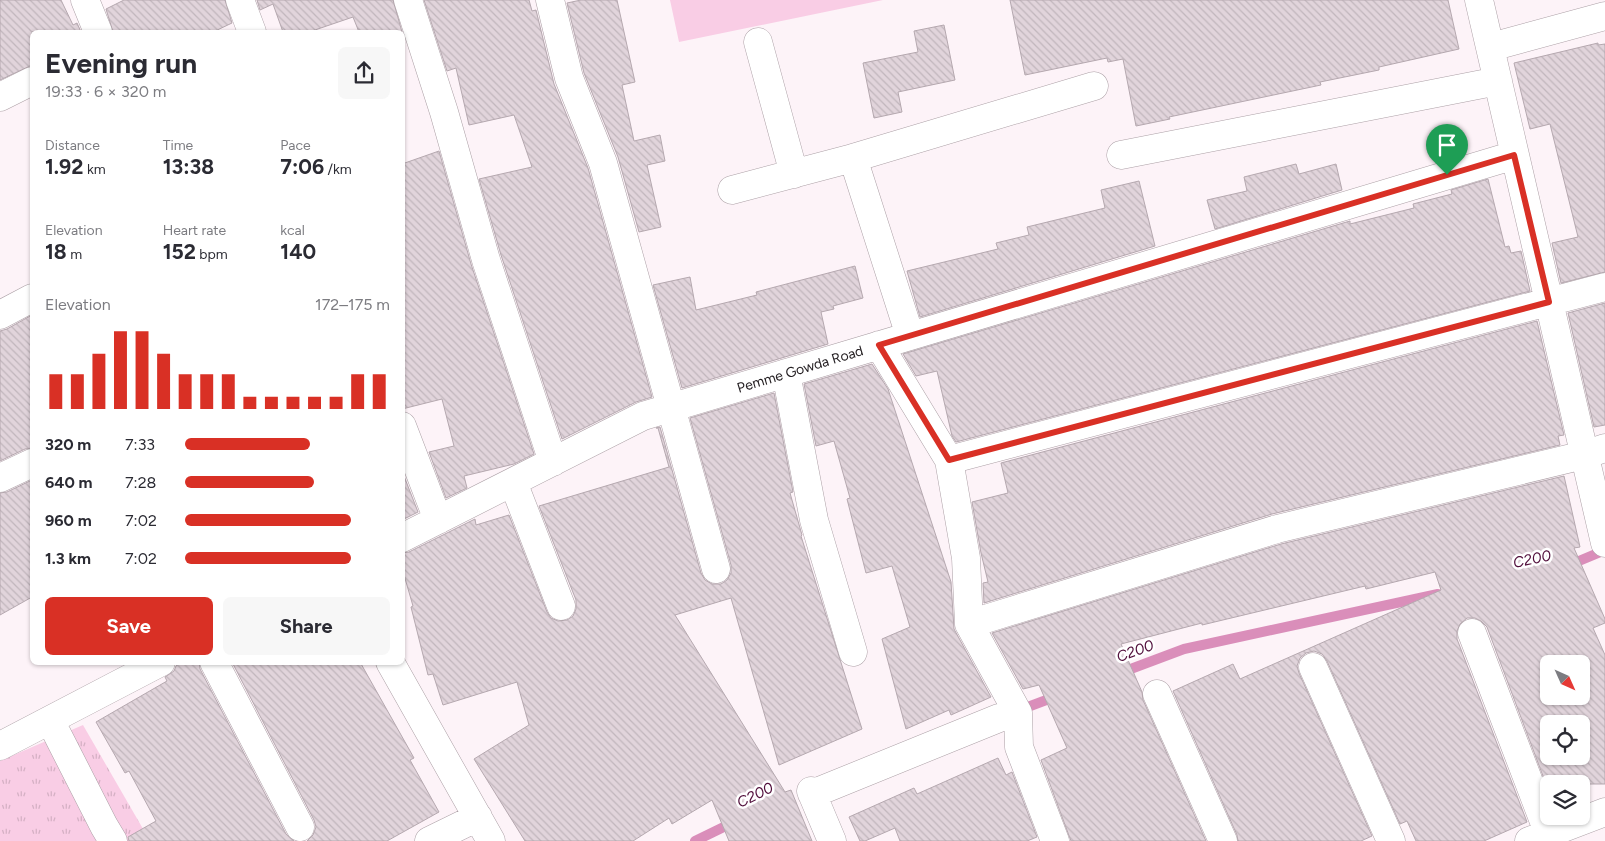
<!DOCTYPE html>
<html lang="en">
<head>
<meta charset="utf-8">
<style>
	:root { --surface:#fff; --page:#f7f7f7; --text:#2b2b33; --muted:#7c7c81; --accent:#d93025 }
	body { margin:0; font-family:Figtree,sans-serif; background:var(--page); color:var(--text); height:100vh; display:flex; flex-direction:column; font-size:19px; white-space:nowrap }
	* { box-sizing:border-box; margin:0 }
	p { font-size:16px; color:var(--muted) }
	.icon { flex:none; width:28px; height:28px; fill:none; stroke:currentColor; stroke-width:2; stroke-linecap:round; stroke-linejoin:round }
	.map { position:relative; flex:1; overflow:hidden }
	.sheet { position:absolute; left:30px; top:30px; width:375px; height:635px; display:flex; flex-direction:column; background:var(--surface); border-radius:8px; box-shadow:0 1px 4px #0004 }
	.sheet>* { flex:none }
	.needle { width:32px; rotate:135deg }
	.controls { position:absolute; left:1540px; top:655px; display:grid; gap:10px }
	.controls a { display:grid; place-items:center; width:50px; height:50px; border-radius:8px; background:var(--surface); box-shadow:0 1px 4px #0004; font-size:25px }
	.pin { position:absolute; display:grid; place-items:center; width:42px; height:42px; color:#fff; margin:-51px -21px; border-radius:50% 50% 50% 0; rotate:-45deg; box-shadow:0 0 5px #0007 }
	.pin .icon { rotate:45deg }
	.round { display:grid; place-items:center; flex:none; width:52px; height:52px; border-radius:8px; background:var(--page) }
	.summary { display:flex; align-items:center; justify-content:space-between; height:85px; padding:0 15px }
	h1 { font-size:28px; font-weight:700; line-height:38px }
	.stats { display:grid; grid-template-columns:repeat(3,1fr); gap:8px; height:85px; padding:5px 15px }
	.stats div { display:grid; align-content:center }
	.stats b { font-size:21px; font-weight:700 }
	.stats small { font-size:14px; font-weight:400 }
	.stats p { font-size:14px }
	.chart { height:140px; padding:10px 15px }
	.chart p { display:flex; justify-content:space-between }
	.chart svg { width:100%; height:90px; margin-top:5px; stroke:var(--accent); stroke-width:6 }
	.primary-button { display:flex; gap:10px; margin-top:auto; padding:10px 15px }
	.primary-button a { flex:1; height:58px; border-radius:8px; background:var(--accent); color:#fff; font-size:20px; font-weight:700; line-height:58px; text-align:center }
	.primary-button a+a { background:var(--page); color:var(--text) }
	ul { padding:0 15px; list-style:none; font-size:16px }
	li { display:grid; grid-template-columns:80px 60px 1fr; align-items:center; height:38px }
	li i { height:12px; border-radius:6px; background:var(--accent) }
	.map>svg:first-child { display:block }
	.grass { fill:#f9cde5 }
	.park { fill:url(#park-tufts) }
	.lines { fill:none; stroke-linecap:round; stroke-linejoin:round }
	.stream { stroke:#da8eba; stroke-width:10 }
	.building { fill:url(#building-back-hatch); stroke:#b5a8af; fill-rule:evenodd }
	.street-casing { stroke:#aca0a6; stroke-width:29 }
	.street { stroke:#fff; stroke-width:28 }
	.route-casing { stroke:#fff; stroke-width:10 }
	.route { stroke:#d93025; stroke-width:6 }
	.labels { text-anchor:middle; stroke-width:5; stroke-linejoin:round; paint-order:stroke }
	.street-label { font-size:14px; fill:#252023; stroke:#fff }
	.water-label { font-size:15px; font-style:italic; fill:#510e3b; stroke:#fff }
</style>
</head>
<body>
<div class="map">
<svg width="1605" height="841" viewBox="0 0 1605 841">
	<defs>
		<pattern id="park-tufts" width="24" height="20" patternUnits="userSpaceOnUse" patternTransform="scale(1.25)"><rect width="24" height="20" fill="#f9cde5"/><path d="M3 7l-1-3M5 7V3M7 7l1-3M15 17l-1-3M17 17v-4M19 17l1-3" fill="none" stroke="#d5b0c4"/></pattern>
		<pattern id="building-back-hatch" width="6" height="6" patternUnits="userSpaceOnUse" patternTransform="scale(1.25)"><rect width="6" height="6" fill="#e1d4db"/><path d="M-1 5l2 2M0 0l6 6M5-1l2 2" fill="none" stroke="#c1b6bc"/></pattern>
	</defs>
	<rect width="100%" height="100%" fill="#fdf3f8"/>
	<path class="grass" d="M 670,0 L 883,0 L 679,42 Z"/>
	<path class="park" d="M 83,725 L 150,841 L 0,841 L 0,761 Z"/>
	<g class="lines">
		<path class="stream" d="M 1567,566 L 1605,550
			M 1120,673 L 1184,649 L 1438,594
			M 1017,711 L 1057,696
			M 695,841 L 734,822"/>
	</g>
	<path class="building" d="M 0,0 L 61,0 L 73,25 L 77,23 L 81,32 L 32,32 L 32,65 L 0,80 Z
		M 124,0 L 225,0 L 232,23 L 213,32 L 113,32 L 106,9 Z
		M 257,0 L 393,0 L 402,32 L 359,32 L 353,17 L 309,32 L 283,32 L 273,4 L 260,10 Z
		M 424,0 L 529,0 L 532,11 L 536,10 L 554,84 L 588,168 L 652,397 L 636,402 L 562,439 L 501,255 L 479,179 L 532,167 L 514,115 L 469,125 L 456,68 L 447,71 Z
		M 581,0 L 617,0 L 635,82 L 622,85 L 634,141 L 660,135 L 665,161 L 647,165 L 661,227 L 639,232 L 618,157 L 584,73 L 567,3 Z
		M 1010,0 L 1448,0 L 1459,49 L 1379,67 L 1379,70 L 1320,82 L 1321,85 L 1169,117 L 1170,119 L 1136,126 L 1123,59 L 1108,62 L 1107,58 L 1025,75 Z
		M 944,25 L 955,80 L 898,92 L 902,112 L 874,118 L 863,63 L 918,52 L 914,31 Z
		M 1598,43 L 1598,45 L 1605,44 L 1605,272 L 1561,283 L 1552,243 L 1578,237 L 1550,124 L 1530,129 L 1514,63 Z
		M 439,151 L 471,264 L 534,454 L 514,464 L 464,476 L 467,488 L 446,498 L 429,452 L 454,446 L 442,399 L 402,409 L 402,164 Z
		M 1296,164 L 1299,174 L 1336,164 L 1342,190 L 1215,229 L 1207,200 L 1247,191 L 1244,177 Z
		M 1488,179 L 1505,247 L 1509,246 L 1511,253 L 1521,251 L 1530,291 L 956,442 L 952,436 L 937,371 L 916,376 L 903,354 L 1350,221 L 1350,224 L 1414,208 L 1413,204 L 1452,194 L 1451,190 Z
		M 1139,181 L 1155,246 L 920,317 L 907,271 L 998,249 L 996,243 L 1029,235 L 1027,227 L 1105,208 L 1101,190 Z
		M 855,266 L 863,298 L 833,306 L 834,309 L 821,312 L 828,344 L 682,388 L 653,285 L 690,277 L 696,310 L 757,295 L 756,292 Z
		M 1605,303 L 1605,425 L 1594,427 L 1568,313 Z
		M 32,315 L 32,448 L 25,449 L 0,461 L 0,331 L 7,329 Z
		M 1537,321 L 1564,435 L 1558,436 L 1560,445 L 1272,514 L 984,603 L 983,583 L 988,582 L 981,553 L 972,502 L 1008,493 L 1001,463 Z
		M 872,364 L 888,389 L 951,582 L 954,629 L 991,697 L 951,715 L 949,710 L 906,729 L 882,639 L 910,627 L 892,566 L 866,573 L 847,499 L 850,498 L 834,441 L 816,446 L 804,384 Z
		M 774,393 L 793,492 L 790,493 L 802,535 L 801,536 L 862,729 L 779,765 L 731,598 L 675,615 L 785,792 L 791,790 L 812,841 L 729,841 L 712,800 L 672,824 L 669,818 L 633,841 L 525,841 L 474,759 L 529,725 L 517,682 L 443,705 L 433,674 L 428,675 L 411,607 L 413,606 L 402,568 L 402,553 L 409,552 L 475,519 L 476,525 L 509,515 L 547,612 L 551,618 L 558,621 L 567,620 L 573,616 L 576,609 L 576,600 L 539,506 L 669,467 L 658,428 L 656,428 L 660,427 L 701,573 L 705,580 L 712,584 L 721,584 L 727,580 L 731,573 L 731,565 L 690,418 Z
		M 402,471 L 418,512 L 402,520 Z
		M 1564,476 L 1580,547 L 1574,548 L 1605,619 L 1605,623 L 1593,628 L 1605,655 L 1605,784 L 1546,784 L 1487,627 L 1481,621 L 1475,618 L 1467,618 L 1460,624 L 1457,631 L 1457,639 L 1527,822 L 1484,841 L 1416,841 L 1407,821 L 1400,824 L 1327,661 L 1322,654 L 1314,651 L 1306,653 L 1300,658 L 1297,666 L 1299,673 L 1372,836 L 1361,841 L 1238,841 L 1237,835 L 1173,691 L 1233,664 L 1240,679 L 1441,590 L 1435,572 L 1366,589 L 1365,586 L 1202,625 L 1202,623 L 1121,644 L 1142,692 L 1143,700 L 1206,841 L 1071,841 L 1041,760 L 1067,748 L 1039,685 L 1023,689 L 992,633 L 1281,544 ZM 1549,664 L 1581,664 L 1581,696 L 1549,696 ZM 1549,724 L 1581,724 L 1581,756 L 1549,756 Z
		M 32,480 L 32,597 L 0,615 L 0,493 L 7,492 Z
		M 181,662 L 199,662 L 200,669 L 286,834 L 294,841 L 129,841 L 128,837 L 156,821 L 129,771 L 125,773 L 96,722 L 167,681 L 165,677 L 174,671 L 176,666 Z
		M 232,662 L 360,662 L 414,758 L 410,760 L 439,812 L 387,841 L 307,841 L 313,835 L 316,827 L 314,820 Z
		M 998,758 L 1006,775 L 1012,772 L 1037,837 L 1027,841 L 900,841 L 895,828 L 865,841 L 860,841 L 849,817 L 914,788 L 917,794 Z"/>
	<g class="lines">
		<g class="street-casing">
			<path id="street" d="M 85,0 L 98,32
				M 240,0 L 252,32
				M 408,0 L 444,112 L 486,260 L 553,462
				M 550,0 L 569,78 L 603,163 L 716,569
				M 1479,0 L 1605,543
				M 758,42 L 794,174
				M 1491,47 L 1605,16
				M 0,97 L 32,81
				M 1121,155 L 1498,81
				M 853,158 L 910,336
				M 732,190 L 853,158 L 1094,86
				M 0,315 L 32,298
				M 879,345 L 949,460 L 966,558 L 969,624 L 1018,713 L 1019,747 L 1055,841
				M 786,373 L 814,520 L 853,652
				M 402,426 L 438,520
				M 949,460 L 1605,287
				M 0,478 L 32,463
				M 513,482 L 561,606
				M 402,538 L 643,416 L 1515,155
				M 969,624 L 1277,529 L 1584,455 L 1605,448
				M 1472,633 L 1548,832
				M 214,662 L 300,827
				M 390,662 L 491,841
				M 1313,667 L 1391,841
				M 1157,694 L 1223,841
				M 50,720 L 104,826 L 113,841
				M 0,746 L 161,662
				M 811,791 L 832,841
				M 812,794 L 999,718 L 1018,713
				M 429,841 L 478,817
				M 1529,841 L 1605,812"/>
		</g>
		<use href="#street" class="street"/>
	</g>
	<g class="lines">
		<g class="route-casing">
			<path id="route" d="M 1514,155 L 1549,302 L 949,460 L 879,345 Z"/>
		</g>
		<use href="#route" class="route"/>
	</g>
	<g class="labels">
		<g class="street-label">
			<text transform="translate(800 369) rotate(-17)" y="5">Pemme Gowda Road</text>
		</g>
		<g class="water-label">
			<text transform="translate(1532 559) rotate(-12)" y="5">C200</text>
			<text transform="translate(1135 651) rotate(-20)" y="5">C200</text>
			<text transform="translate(755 795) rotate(-26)" y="5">C200</text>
		</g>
	</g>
</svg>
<div class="controls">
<a><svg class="needle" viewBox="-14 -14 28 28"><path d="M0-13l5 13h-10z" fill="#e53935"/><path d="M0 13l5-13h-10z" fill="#7c7c81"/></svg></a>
<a><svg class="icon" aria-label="locate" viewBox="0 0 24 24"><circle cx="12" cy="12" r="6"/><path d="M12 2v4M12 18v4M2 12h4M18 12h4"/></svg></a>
<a><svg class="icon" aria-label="layers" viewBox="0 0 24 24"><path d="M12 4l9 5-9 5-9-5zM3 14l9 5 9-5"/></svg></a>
</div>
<div class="pin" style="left:1447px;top:175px;background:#1e9e55"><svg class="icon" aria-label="arrive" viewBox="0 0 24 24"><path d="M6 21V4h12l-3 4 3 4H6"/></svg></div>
<section class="sheet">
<div class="summary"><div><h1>Evening run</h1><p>19:33 · 6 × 320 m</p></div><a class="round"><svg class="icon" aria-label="share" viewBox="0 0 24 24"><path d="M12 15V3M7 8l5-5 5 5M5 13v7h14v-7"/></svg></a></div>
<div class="stats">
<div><p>Distance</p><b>1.92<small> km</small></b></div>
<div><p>Time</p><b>13:38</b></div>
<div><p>Pace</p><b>7:06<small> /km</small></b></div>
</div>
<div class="stats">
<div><p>Elevation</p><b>18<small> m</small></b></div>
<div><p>Heart rate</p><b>152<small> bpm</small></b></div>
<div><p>kcal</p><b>140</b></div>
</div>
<div class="chart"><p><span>Elevation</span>172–175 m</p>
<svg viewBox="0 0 160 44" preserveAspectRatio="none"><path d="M5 44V27M15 44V27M25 44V17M35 44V6M45 44V6M55 44V17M65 44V27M75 44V27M85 44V27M95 44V38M105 44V38M115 44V38M125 44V38M135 44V38M145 44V27M155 44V27"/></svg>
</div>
<ul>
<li><b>320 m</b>7:33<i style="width:61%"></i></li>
<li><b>640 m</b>7:28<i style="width:63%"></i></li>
<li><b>960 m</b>7:02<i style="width:81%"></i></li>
<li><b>1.3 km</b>7:02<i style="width:81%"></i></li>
</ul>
<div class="primary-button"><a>Save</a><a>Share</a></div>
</section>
</div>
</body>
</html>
